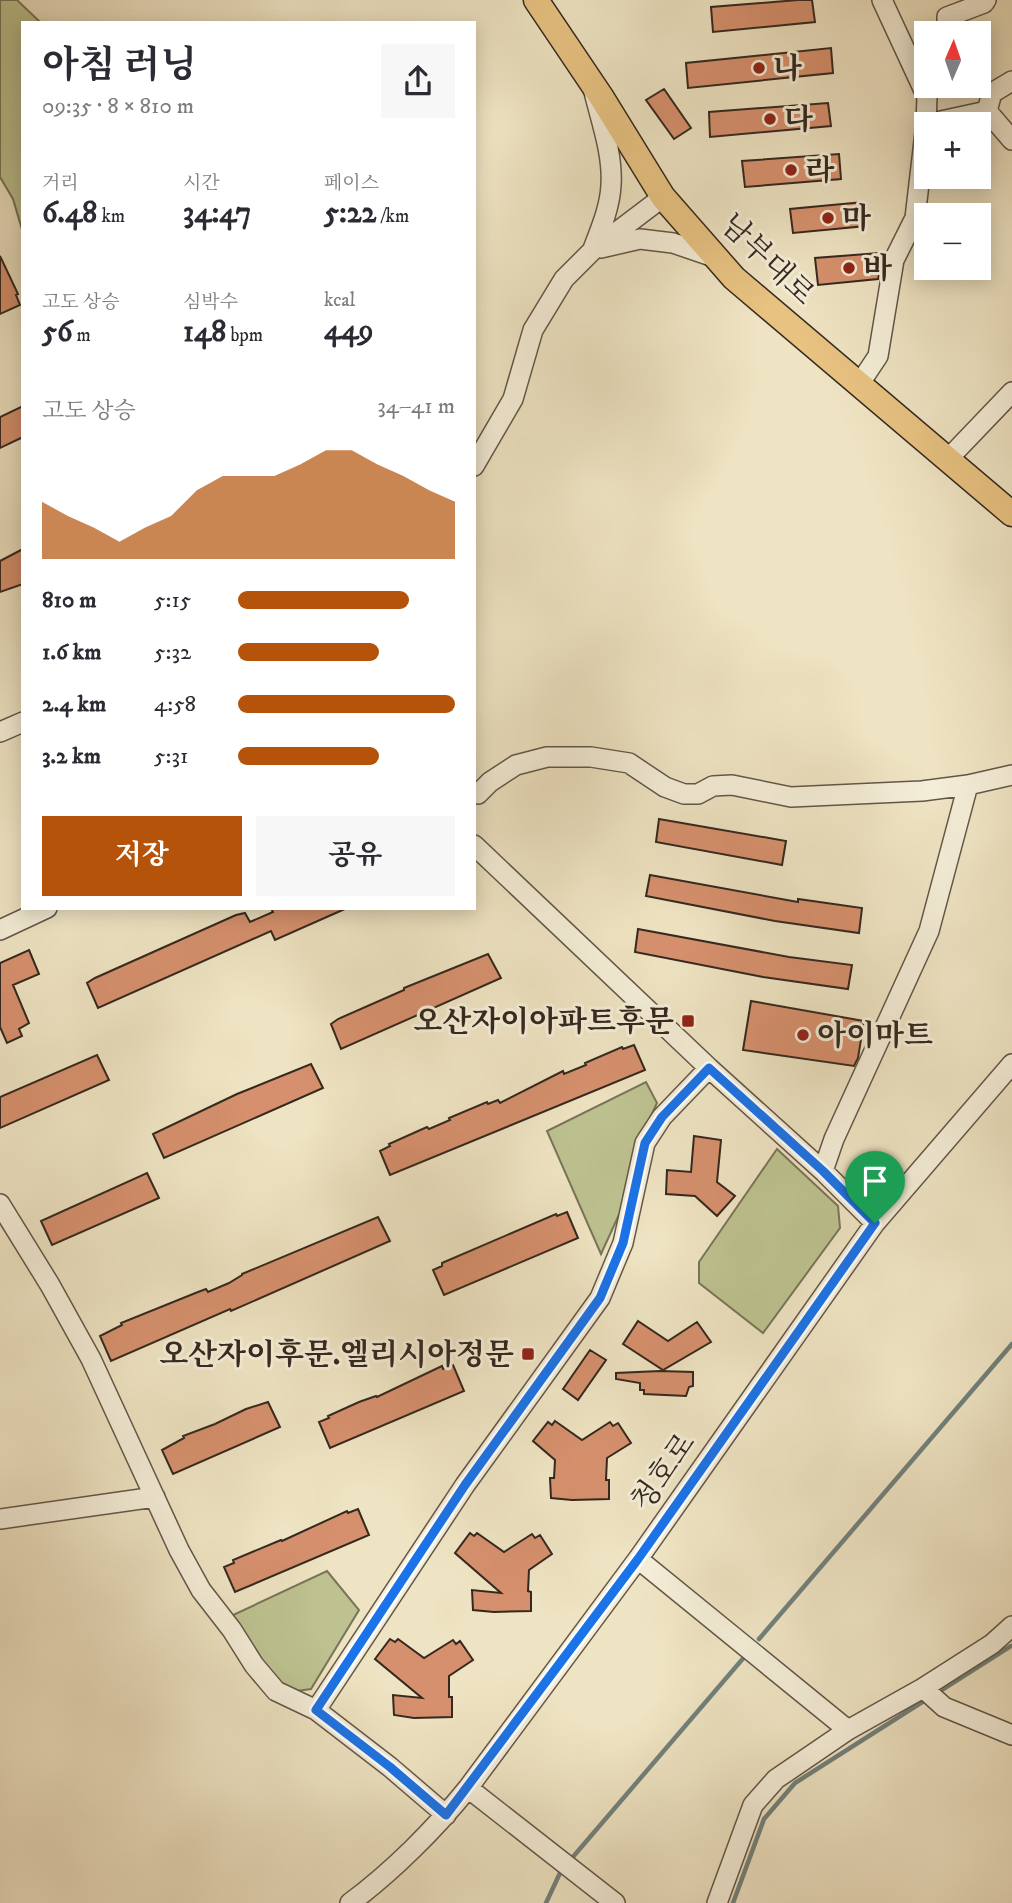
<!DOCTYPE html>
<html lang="ko">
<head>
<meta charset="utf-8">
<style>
	:root { --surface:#fff; --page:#f7f7f7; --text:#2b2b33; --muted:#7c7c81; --accent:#b45309 }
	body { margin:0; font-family:"IM FELL DW Pica","Noto Serif KR",serif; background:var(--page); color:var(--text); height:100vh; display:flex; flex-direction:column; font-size:26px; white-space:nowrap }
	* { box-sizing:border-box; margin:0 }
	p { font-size:23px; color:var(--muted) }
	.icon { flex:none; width:38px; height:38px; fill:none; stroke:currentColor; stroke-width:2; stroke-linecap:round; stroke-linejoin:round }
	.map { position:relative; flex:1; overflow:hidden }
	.panel { position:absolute; left:21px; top:21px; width:455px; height:889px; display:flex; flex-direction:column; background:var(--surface); border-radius:0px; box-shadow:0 4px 18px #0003 }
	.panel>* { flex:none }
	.needle { width:46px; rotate:2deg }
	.fabs { position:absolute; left:914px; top:21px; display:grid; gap:14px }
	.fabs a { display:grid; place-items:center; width:77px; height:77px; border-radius:0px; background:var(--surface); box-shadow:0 4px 18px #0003; font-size:35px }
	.pin { position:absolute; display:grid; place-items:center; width:60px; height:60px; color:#fff; margin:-72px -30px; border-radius:50% 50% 50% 0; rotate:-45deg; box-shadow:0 0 7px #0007 }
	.pin .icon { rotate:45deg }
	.round { display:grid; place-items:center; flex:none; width:74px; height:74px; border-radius:0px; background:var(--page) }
	.summary { display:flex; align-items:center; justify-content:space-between; height:119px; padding:0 21px }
	h1 { font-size:38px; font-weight:700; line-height:52px }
	.metrics { display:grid; grid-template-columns:repeat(3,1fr); gap:10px; height:119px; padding:7px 21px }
	.metrics div { display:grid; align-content:center }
	.metrics b { font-size:30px; font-weight:700 }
	.metrics small { font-size:19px; font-weight:400 }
	.metrics p { font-size:19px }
	.chart { height:196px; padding:14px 21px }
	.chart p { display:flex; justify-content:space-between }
	.chart svg { width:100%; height:126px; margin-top:7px; fill:var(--accent); opacity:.7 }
	.primary-button { display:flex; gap:14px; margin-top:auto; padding:14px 21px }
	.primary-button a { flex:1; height:80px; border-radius:0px; background:var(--accent); color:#fff; font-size:28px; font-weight:700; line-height:80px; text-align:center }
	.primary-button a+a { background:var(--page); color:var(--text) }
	ul { padding:0 21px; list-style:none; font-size:23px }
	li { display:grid; grid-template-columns:112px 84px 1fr; align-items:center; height:52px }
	li i { height:18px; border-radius:9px; background:var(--accent) }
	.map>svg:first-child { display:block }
	.green { fill:#bdc290; stroke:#787558; stroke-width:2 }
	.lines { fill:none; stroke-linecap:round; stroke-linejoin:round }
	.stream { stroke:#71817b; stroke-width:4.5 }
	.building { fill:#d6906d; stroke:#34281f; stroke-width:2 }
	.minor-casing { stroke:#625748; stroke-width:22 }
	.major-casing { stroke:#34281f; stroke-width:27 }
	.minor { stroke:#f4edd7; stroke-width:19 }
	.major { stroke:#e7c281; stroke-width:24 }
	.route-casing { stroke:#fff; stroke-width:14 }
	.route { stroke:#1a73e8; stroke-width:9 }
	.poi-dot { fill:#8f2418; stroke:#f4edd7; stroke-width:2.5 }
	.labels { text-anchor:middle; stroke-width:6; stroke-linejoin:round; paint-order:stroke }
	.poi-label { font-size:30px; font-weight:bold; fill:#34281f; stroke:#f4edd7; text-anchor:start }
	.street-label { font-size:30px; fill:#34281f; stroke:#f4edd7 }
</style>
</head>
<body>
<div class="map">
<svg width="1012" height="1903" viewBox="0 0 1012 1903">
	<rect width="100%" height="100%" fill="#eee3c2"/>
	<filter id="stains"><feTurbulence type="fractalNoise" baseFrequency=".00286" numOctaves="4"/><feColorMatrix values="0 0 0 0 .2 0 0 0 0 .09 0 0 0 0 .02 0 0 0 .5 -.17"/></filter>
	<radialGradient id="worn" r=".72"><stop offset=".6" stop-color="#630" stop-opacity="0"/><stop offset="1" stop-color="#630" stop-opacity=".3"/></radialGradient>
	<path class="green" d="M 0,0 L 17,0 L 41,23 L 23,23 L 23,233 L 13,199 L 0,177 Z
		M 646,1082 L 657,1103 L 634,1152 L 623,1206 L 601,1254 L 547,1131 Z
		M 777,1149 L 838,1206 L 840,1228 L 763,1333 L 699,1283 L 699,1262 Z
		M 327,1571 L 359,1610 L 311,1689 L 290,1692 L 265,1668 L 231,1616 Z"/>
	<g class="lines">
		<path class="stream" d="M 759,1639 L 1012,1344
			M 937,1693 L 1011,1646
			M 572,1858 L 746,1655
			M 546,1903 L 560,1873
			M 733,1903 L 764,1819 L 795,1783 L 927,1699"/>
	</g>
	<path class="building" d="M 798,0 L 812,0 L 815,22 L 713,32 L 711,7 Z
		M 831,48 L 833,73 L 688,88 L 686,63 Z
		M 664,89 L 691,128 L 674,139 L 646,100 Z
		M 828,103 L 831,126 L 710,137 L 709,112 Z
		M 839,154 L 841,179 L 745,187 L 742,161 Z
		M 863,202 L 866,226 L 793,233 L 790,209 Z
		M 879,253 L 881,266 L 878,279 L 818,285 L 815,258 Z
		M 0,256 L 18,294 L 16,295 L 20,305 L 0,314 Z
		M 23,406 L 23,437 L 0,448 L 0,417 Z
		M 23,549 L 23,584 L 0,592 L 0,561 Z
		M 659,819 L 786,841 L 782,865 L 656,842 Z
		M 650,875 L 798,902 L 798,899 L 862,908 L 859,933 L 775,921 L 646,896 Z
		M 271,908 L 347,908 L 275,940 L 271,931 L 98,1008 L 87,983 L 95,978 L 236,915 L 245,913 L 250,922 L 273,912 Z
		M 638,929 L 789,957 L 852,965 L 848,989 L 763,977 L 635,952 Z
		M 29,950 L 39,974 L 13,985 L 29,1023 L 19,1029 L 22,1036 L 7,1043 L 0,1027 L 0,963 Z
		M 488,954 L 501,978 L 341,1049 L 331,1024 L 338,1019 L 404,990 L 404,988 Z
		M 751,1001 L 864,1021 L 858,1058 L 854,1066 L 743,1050 Z
		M 634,1045 L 645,1070 L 390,1175 L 380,1151 L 390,1146 L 389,1144 L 427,1127 L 429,1129 L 450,1120 L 449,1118 L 487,1102 L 488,1104 L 498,1100 L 500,1103 L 563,1071 L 564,1074 L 586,1065 L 585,1063 L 622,1047 L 623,1049 Z
		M 97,1055 L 109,1080 L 0,1128 L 0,1097 Z
		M 311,1064 L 323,1088 L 164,1158 L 153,1134 L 237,1094 Z
		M 694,1136 L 721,1140 L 717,1182 L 735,1196 L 717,1216 L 695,1196 L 666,1194 L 667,1170 L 691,1172 Z
		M 147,1173 L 159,1198 L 52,1245 L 41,1221 Z
		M 567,1212 L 578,1238 L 444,1295 L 433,1270 L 442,1266 L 442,1263 L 556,1214 L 557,1216 Z
		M 378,1217 L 390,1241 L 231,1311 L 230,1309 L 111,1361 L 100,1336 L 122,1325 L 121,1323 L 198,1292 L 206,1289 L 208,1292 L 229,1283 L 242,1275 L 242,1274 Z
		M 638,1321 L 668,1341 L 697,1322 L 711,1342 L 663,1370 L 623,1344 Z
		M 590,1350 L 606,1360 L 578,1400 L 563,1389 Z
		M 453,1365 L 464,1391 L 330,1448 L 319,1422 L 329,1418 L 328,1416 L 359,1402 L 376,1396 L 377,1397 L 442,1366 L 443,1369 Z
		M 660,1371 L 693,1372 L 693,1386 L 689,1387 L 686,1396 L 644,1394 L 644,1390 L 640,1390 L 640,1383 L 616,1379 L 616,1373 Z
		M 268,1402 L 280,1427 L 173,1474 L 162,1450 L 184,1438 L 183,1436 L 215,1424 L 246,1409 Z
		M 555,1421 L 582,1440 L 610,1422 L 613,1426 L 618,1423 L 631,1443 L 607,1458 L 606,1480 L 609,1480 L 609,1499 L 572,1500 L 551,1498 L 550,1478 L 554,1478 L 555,1460 L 533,1441 L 548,1422 L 552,1425 Z
		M 358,1509 L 369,1535 L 235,1592 L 224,1567 L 234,1563 L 233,1560 L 281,1540 L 282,1541 L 347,1511 L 348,1513 Z
		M 470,1533 L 474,1536 L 477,1533 L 504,1552 L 532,1534 L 535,1538 L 540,1535 L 552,1554 L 529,1570 L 528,1591 L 531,1592 L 531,1611 L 494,1612 L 473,1610 L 472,1590 L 501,1593 L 455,1553 Z
		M 390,1639 L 395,1642 L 398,1639 L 424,1658 L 453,1640 L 456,1644 L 460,1641 L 473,1660 L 449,1676 L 449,1697 L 452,1697 L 452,1717 L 414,1718 L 394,1715 L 393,1695 L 422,1698 L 375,1659 Z"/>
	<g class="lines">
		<g class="minor-casing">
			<path id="minor" d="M 882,0 L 927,97 L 926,124
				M 947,33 L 947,17 L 984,3 L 986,0
				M 987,111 L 1012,140
				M 927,124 L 987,111 L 992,93 L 1012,81
				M 601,248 L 640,239 L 673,243 L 717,258
				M 593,249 C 601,228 610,207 611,185 C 613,154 601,121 594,92
				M 860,383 L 878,356 L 894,260 L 915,218 L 926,124
				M 948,459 L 1012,392
				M 474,466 L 513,399 L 533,330 L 564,279 L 593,250 L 663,197
				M 0,732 L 23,722
				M 478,794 L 490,782 L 516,765 L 547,757 L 591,757 L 629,763 L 665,787 L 684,794 L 698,794 L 713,786 L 732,785 L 791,797 L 922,791 L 968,785
				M 474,845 L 709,1068 L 823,1171 L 875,1223
				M 0,930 L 47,908
				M 823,1171 L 834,1139 L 929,931 L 968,785 L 1012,775
				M 0,1204 L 50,1285 L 91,1359 L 179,1550 L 201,1590 L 232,1630 L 254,1665 L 276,1691 L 316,1710 L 390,1767 L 446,1815
				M 0,1519 L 155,1497
				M 638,1559 L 848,1730
				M 923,1688 L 944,1707 L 1012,1735
				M 316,1710 L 465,1485 L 600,1298 L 623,1243 L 645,1143 L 662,1117 L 709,1068
				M 468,1788 L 615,1903
				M 350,1903 C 392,1872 435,1829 468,1788 L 638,1559 L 875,1223 L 1012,1064
				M 717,1903 L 753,1805 L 776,1779 L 848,1730 L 923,1688 L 992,1644 L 1012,1626"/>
		</g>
		<g class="major-casing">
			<path id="major" d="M 536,0 L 602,98 L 663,197 L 734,278 L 1012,514"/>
		</g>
		<use href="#minor" class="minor"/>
		<use href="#major" class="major"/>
	</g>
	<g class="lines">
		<g class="route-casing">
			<path id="route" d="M 709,1068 L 823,1171 L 875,1223 L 638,1559 L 446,1815 L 390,1767 L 316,1710 L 465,1485 L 600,1298 L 623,1243 L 645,1143 L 662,1117 Z"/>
		</g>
		<use href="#route" class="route"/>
	</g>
	<g class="poi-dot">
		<circle cx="759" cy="68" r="7"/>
		<circle cx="770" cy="119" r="7"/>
		<circle cx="791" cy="170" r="7"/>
		<circle cx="828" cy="218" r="7"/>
		<circle cx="849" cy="268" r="7"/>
		<rect x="681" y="1014" width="14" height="14" rx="3.5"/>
		<circle cx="803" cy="1035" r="7"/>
		<rect x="521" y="1347" width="14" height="14" rx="3.5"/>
	</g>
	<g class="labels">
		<g class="poi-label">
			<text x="773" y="78">나</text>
			<text x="784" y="129">다</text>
			<text x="805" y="180">라</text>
			<text x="842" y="228">마</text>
			<text x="863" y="278">바</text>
			<text x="674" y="1031" text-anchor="end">오산자이아파트후문</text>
			<text x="817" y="1045">아이마트</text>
			<text x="514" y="1364" text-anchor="end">오산자이후문.엘리시아정문</text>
		</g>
		<g class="street-label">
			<text transform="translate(768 259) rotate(44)" y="10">남부대로</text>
			<text transform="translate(663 1472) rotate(-55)" y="10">청호로</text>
		</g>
	</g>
	<rect width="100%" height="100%" filter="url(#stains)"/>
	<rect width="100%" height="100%" fill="url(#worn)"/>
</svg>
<div class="fabs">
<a><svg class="needle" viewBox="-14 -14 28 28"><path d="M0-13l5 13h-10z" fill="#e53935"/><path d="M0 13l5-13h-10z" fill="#7c7c81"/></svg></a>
<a>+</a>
<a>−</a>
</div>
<div class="pin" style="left:875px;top:1223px;background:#1e9e55"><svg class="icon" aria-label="arrive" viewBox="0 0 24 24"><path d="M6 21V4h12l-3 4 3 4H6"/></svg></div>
<section class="panel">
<div class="summary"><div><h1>아침 러닝</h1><p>09:35 · 8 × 810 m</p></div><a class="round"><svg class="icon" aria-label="share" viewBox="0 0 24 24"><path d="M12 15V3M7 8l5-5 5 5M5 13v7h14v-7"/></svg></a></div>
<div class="metrics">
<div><p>거리</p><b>6.48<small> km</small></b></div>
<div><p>시간</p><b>34:47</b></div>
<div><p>페이스</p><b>5:22<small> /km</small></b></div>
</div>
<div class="metrics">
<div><p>고도 상승</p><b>56<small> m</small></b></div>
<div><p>심박수</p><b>148<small> bpm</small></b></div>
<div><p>kcal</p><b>449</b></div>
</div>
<div class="chart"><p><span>고도 상승</span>34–41 m</p>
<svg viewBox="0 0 160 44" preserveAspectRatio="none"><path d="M0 44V24L10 29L20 33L30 38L40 33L50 29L60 20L70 15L80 15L90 15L100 11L110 6L120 6L130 11L140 15L150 20L160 24V44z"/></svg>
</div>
<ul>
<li><b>810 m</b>5:15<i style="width:79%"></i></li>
<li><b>1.6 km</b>5:32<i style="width:65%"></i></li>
<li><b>2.4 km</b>4:58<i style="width:100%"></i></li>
<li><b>3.2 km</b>5:31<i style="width:65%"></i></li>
</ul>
<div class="primary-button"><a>저장</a><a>공유</a></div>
</section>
</div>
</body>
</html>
